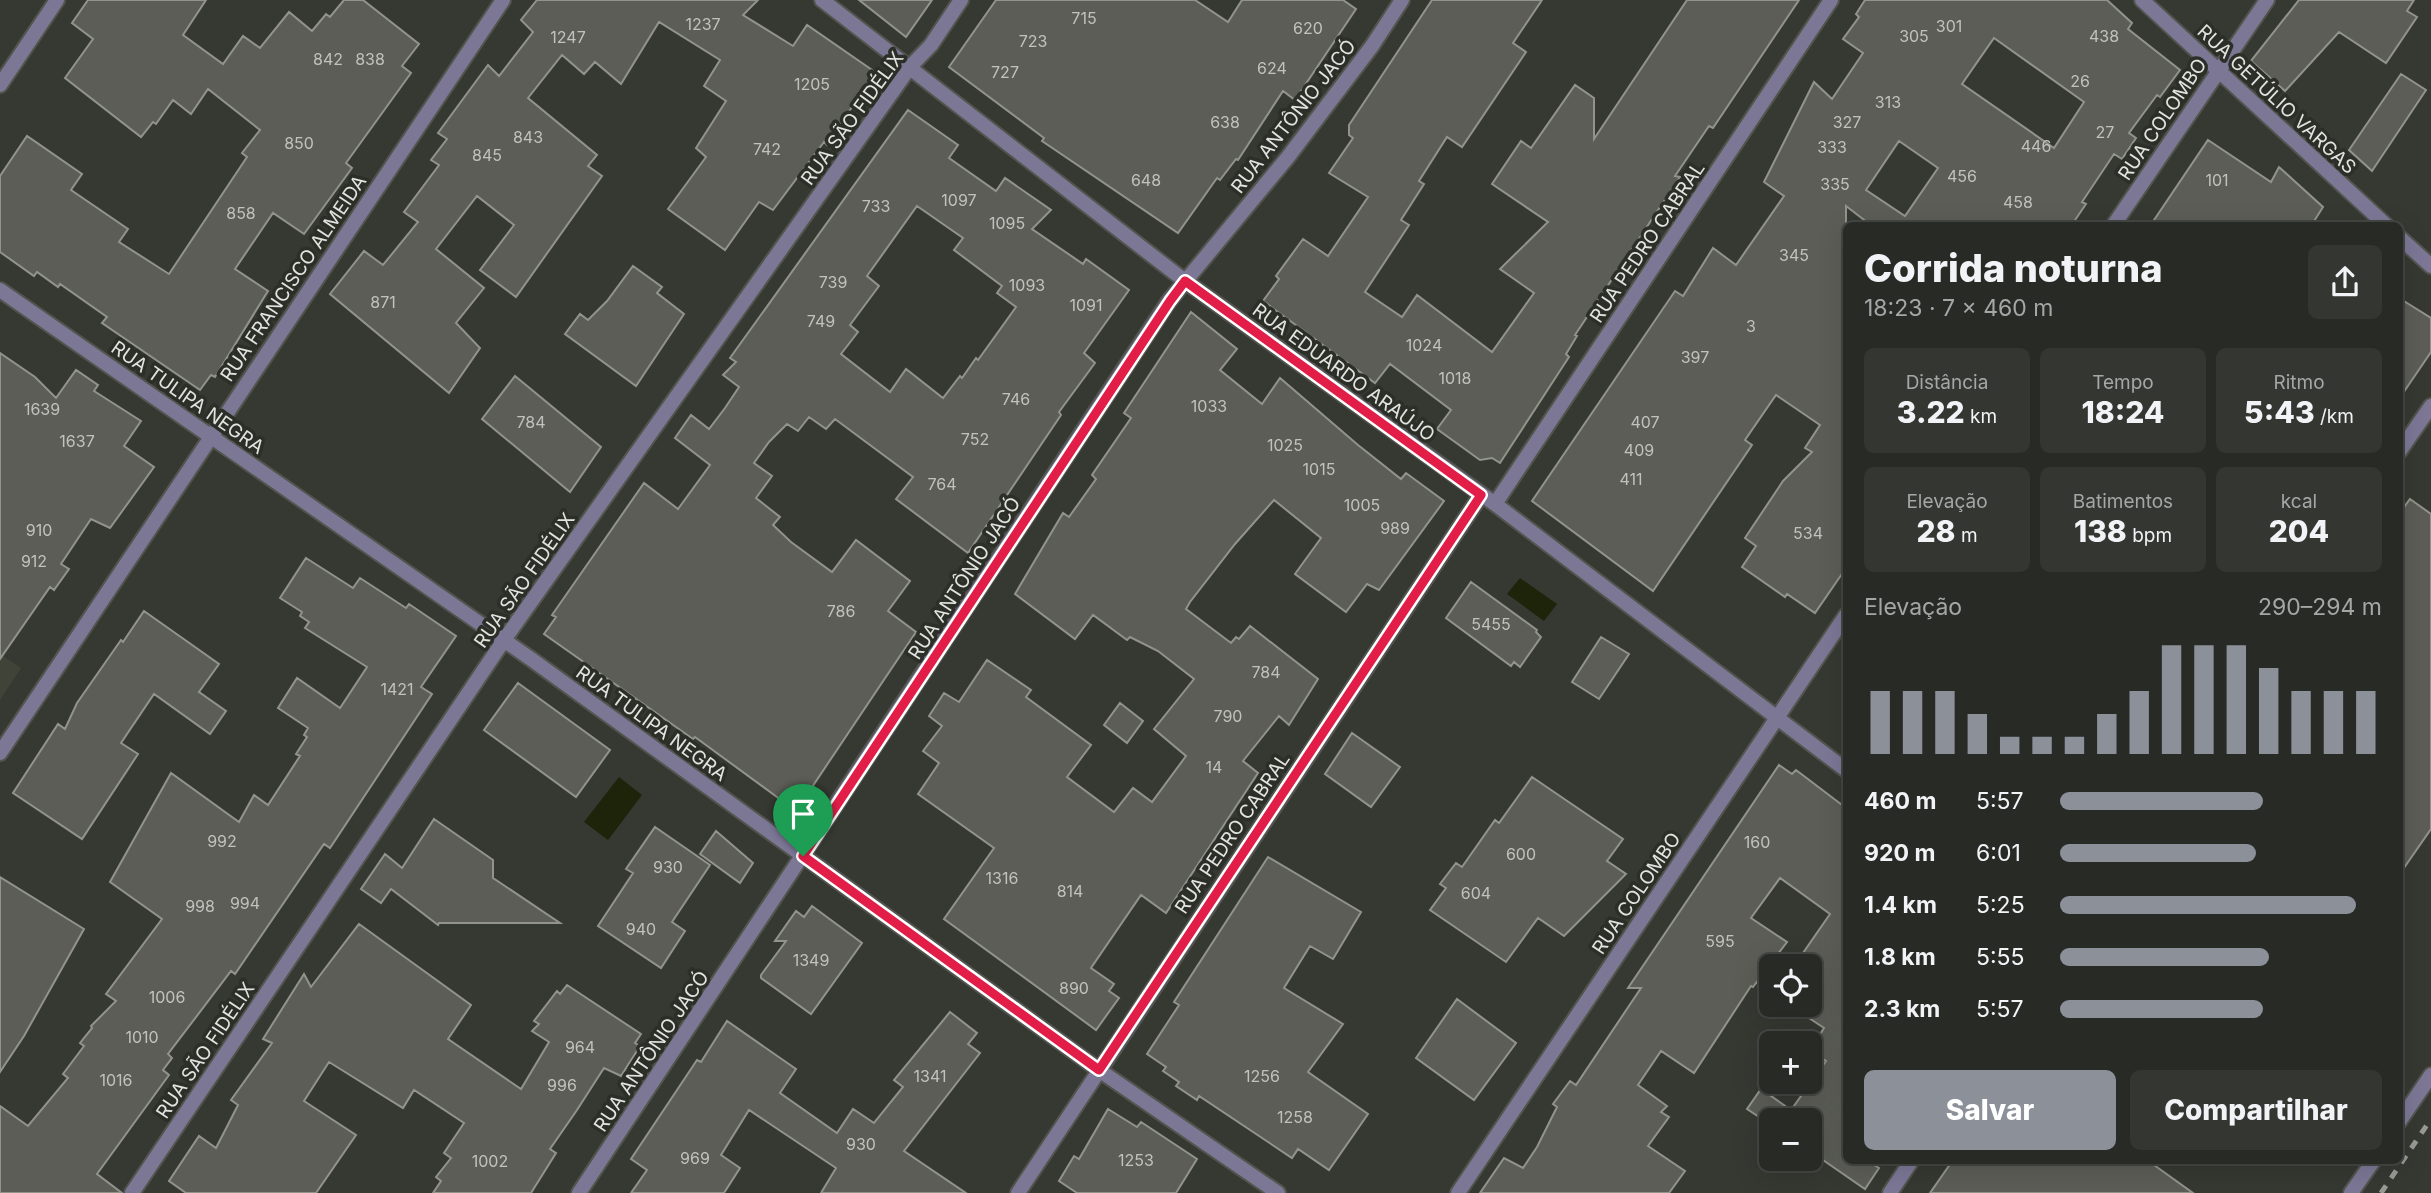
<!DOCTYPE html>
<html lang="pt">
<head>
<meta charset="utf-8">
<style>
	:root { --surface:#282a26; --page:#343632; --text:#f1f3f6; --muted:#a5a7a7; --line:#444643; --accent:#8c9099 }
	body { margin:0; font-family:Inter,sans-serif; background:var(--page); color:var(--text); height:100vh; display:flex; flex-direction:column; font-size:26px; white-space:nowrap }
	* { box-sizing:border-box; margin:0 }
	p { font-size:23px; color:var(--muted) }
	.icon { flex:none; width:38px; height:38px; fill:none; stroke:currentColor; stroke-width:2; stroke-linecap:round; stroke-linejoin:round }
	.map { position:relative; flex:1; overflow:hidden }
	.panel { position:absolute; left:1843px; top:222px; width:560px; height:942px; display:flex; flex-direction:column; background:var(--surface); border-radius:10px; box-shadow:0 7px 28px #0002,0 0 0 2px var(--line) }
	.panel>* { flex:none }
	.controls { position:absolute; left:1759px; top:954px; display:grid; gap:14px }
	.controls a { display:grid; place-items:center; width:63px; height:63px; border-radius:10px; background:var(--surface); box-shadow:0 7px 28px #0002,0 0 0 2px var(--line); font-size:35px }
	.pin { position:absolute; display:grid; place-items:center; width:60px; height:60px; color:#fff; margin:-72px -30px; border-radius:50% 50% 50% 0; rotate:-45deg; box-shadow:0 0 7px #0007 }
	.pin .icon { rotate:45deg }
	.round { display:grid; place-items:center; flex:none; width:74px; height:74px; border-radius:10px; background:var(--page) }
	.headline { display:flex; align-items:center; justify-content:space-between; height:119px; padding:0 21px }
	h1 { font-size:38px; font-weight:800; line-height:52px }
	.metrics { display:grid; grid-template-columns:repeat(3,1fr); gap:10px; height:119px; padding:7px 21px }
	.metrics div { display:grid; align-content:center; border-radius:10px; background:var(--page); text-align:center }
	.metrics b { font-size:30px; font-weight:800 }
	.metrics small { font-size:19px; font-weight:400 }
	.metrics p { font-size:19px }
	.chart { height:196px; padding:14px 21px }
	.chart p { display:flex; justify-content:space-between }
	.chart svg { width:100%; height:126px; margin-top:7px; stroke:var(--accent); stroke-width:6 }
	.primary-button { display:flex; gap:14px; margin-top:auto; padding:14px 21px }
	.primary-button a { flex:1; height:80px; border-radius:10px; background:var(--accent); color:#fff; font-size:28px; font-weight:800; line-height:80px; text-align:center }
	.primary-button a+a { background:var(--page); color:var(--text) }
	ul { padding:0 21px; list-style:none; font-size:23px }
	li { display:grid; grid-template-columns:112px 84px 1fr; align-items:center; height:52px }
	li i { height:18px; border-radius:9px; background:var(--accent) }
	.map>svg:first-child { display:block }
	.built { fill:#404337 }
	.water { fill:#1e240a }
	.building { fill:#5b5d56; stroke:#92948c; stroke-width:2; fill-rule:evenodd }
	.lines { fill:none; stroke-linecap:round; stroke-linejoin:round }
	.street-casing { stroke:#52544e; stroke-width:18 }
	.street { stroke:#7c7795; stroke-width:14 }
	.rail { stroke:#999a96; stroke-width:5; stroke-dasharray:9 9; stroke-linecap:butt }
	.route-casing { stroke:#fff; stroke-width:14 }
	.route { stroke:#e11d48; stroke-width:9 }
	.labels { text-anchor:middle; stroke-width:7; stroke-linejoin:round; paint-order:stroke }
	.number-label { font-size:16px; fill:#c1c2be }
	.street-label { font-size:19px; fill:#e3e4e0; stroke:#2c2e28 }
</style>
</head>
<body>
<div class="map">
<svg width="2431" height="1193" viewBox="0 0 2431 1193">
	<rect width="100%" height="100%" fill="#363832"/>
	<path class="built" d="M 0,654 L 21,668 L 0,700 Z"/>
	<path class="water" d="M 1520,578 L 1557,604 L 1544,621 L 1507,594 Z
		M 619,777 L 642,795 L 608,840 L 584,822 Z"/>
	<path class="building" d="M 88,0 L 206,0 L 183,35 L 223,64 L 243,36 L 260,48 L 289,12 L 312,31 L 326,14 L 330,17 L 344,0 L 363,0 L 419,44 L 402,66 L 411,73 L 346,163 L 352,168 L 304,234 L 273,213 L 235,269 L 268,291 L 215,377 L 211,375 L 200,390 L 102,323 L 107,317 L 60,284 L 58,287 L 37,272 L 34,276 L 0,252 L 0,176 L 27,136 L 82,174 L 71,190 L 128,229 L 119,242 L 169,274 L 247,157 L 242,153 L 260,130 L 208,89 L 191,114 L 173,100 L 156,124 L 153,122 L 141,137 L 65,78 L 93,39 L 72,23 Z
		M 537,0 L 758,0 L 743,15 L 793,46 L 807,25 L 875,72 L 827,145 L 824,142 L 773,210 L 759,202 L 725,250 L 668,209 L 706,157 L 696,148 L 726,101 L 704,86 L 720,60 L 659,22 L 621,84 L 595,62 L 584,74 L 562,55 L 528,98 L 597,155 L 588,166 L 602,176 L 516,297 L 480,270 L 514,225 L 477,196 L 436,249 L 484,288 L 456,323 L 480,348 L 449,393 L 330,294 L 364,251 L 383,265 L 418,222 L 404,212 L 439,165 L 431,160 L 447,139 L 438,133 L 488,65 L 499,76 L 533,32 L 521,20 Z
		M 859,0 L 932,0 L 906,37 Z
		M 996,0 L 1195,0 L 1228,22 L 1242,0 L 1343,0 L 1356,9 L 1295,100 L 1283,91 L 1238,160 L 1236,159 L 1220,180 L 1217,178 L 1178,233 L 1042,141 L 1044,138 L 949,67 Z
		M 1432,0 L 1542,0 L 1513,43 L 1526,52 L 1462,147 L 1447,137 L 1419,181 L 1424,184 L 1401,220 L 1409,225 L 1365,292 L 1402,317 L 1417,295 L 1492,352 L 1534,293 L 1500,269 L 1548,222 L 1492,184 L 1521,141 L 1531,148 L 1575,85 L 1594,98 L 1594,139 L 1687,0 L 1799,0 L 1713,128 L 1709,126 L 1675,176 L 1680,177 L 1575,335 L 1577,336 L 1566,354 L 1569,357 L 1500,463 L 1492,458 L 1480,460 L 1437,429 L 1451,410 L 1390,364 L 1375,383 L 1263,301 L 1279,279 L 1276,276 L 1303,239 L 1328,256 L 1368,197 L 1329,173 L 1353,138 L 1349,135 L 1349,125 Z
		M 1865,0 L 2107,0 L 2132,23 L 2128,29 L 2180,70 L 2160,97 L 2157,95 L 2129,133 L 2136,138 L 2122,159 L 2114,154 L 2082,202 L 2086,204 L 2071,226 L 1872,226 L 1846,206 L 1846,568 L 1815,613 L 1787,594 L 1785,597 L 1742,567 L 1756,546 L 1745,538 L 1783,481 L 1812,452 L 1805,448 L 1820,425 L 1776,395 L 1745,440 L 1752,445 L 1653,591 L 1532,501 L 1675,291 L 1683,296 L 1713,248 L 1736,265 L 1784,196 L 1764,182 L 1814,82 L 1832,99 L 1863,53 L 1843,39 L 1859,17 L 1856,14 ZM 1994,38 L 2084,102 L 2054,148 L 1962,84 ZM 1899,141 L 1938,168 L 1905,216 L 1866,190 Z
		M 2299,0 L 2414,0 L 2407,11 L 2417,17 L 2386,63 L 2339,32 L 2285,91 L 2251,61 Z
		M 2401,74 L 2426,90 L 2372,171 L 2349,150 Z
		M 908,110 L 958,145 L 949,158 L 996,191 L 1005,178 L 1051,210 L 1032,229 L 1083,264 L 1086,259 L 1129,290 L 1084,353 L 1095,363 L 1059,412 L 1061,415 L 968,553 L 896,499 L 913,477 L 835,419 L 826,429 L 809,417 L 798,431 L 787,424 L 769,442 L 754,463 L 772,476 L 756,498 L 780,517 L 773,525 L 791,542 L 832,572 L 856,540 L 910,581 L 888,611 L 916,632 L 796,811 L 695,737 L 693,739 L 544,634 L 556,617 L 552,615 L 644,483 L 678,509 L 710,465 L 675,438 L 691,415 L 709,429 L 725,408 L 739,387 L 723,375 L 736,362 L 730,358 ZM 917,206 L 963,238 L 954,250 L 1002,286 L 997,293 L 1016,307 L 978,360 L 976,358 L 962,378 L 960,376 L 943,398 L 906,369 L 890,392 L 841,354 L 858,332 L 850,325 L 879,286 L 867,276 Z
		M 2208,140 L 2271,182 L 2279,167 L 2323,207 L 2311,226 L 2150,226 Z
		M 633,266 L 662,287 L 657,293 L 684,314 L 636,386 L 565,334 L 580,314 L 588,320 L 607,301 Z
		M 2399,298 L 2431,318 L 2431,352 L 2399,399 Z
		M 1191,312 L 1237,349 L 1220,370 L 1262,404 L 1280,378 L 1358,445 L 1401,479 L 1406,473 L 1444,501 L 1379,590 L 1367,584 L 1346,612 L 1295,574 L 1321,538 L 1274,500 L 1235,544 L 1190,602 L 1186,609 L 1231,643 L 1236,637 L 1239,639 L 1250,626 L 1318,679 L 1289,725 L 1279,716 L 1243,761 L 1258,773 L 1166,913 L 1141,895 L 1091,968 L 1114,984 L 1109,991 L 1119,998 L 1096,1030 L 944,919 L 994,848 L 918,794 L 939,763 L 923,751 L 942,726 L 929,716 L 944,693 L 959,702 L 987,660 L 1031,690 L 1026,697 L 1091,745 L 1067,777 L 1114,812 L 1133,788 L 1152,802 L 1186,756 L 1154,729 L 1194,679 L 1158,651 L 1130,637 L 1127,640 L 1093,615 L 1075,639 L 1015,594 L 1063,513 L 1069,517 L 1096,479 L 1092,475 L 1131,418 L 1124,413 Z
		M 0,353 L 35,377 L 56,398 L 76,370 L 98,385 L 94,391 L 141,421 L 124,446 L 154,467 L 110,528 L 91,519 L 61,564 L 69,569 L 54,590 L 50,587 L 0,659 Z
		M 515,376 L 601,447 L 570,492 L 482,419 Z
		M 2410,499 L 2431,514 L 2431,829 L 2399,875 L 2399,514 Z
		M 306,558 L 353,588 L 360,578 L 406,608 L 409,604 L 456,636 L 421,687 L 432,694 L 330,848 L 324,844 L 235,974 L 231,971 L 168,1054 L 172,1058 L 163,1070 L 169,1075 L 97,1174 L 122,1193 L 0,1193 L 0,1106 L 28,1126 L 68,1078 L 63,1074 L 84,1046 L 80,1043 L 92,1028 L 91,1026 L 116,1001 L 106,994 L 162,919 L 110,882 L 171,773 L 239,822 L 254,795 L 268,805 L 300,756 L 296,754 L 307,737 L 304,735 L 308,728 L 278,708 L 297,678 L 340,708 L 367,667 L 305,628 L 309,622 L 300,616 L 302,612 L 280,598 Z
		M 1471,582 L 1537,630 L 1536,632 L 1541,637 L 1520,667 L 1514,662 L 1511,666 L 1446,618 Z
		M 144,611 L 219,664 L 199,692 L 226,711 L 210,734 L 154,694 L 121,743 L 138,754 L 82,839 L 13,793 L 58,724 L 65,729 L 77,703 L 121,640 L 123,642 Z
		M 1601,637 L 1629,654 L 1599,699 L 1572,682 Z
		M 518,683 L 610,750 L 576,797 L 484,730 Z
		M 1120,703 L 1143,721 L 1127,743 L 1104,725 Z
		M 1352,733 L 1400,767 L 1371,807 L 1325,774 Z
		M 1779,765 L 1792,774 L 1796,770 L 1846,808 L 1846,1160 L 1866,1160 L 1879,1168 L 1865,1189 L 1810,1151 L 1810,1120 L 1771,1120 L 1771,1125 L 1747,1109 L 1761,1089 L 1791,1110 L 1826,1061 L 1810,1050 L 1824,1028 L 1797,1010 L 1801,1004 L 1810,1004 L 1810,993 L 1816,983 L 1810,978 L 1810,966 L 1794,966 L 1830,914 L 1780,878 L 1751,918 L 1787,942 L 1753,987 L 1751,986 L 1694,1073 L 1661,1051 L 1638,1085 L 1667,1106 L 1661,1112 L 1669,1117 L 1648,1146 L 1685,1171 L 1669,1193 L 1480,1193 L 1504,1158 L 1523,1168 L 1537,1147 L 1557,1107 L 1553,1104 L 1570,1081 L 1576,1085 L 1641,988 L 1628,988 Z
		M 1532,777 L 1623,839 L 1607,861 L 1626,874 L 1564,936 L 1538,918 L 1506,962 L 1430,910 L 1446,888 L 1440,884 L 1456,863 L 1462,867 L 1495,820 L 1499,823 Z
		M 434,819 L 493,860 L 493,878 L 560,923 L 439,923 L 438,925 L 391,889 L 381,903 L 361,889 L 385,854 L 402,868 Z
		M 655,827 L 710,865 L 672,922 L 685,931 L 661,968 L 598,926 L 633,873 L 626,869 Z
		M 716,831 L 753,863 L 740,883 L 700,854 Z
		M 1268,857 L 1361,912 L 1333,959 L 1310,946 L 1284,988 L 1343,1024 L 1308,1072 L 1368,1114 L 1329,1170 L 1298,1149 L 1292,1158 L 1199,1096 L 1197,1100 L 1176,1086 L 1179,1082 L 1163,1071 L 1166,1067 L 1147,1054 L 1179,1005 L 1174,1002 Z
		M 0,877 L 84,929 L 24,1036 L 0,1072 Z
		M 812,906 L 862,943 L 811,1014 L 761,978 L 761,975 L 786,941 L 775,941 L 796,911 L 804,917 Z
		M 359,924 L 471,1005 L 448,1039 L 521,1089 L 549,1042 L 532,1031 L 539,1024 L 534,1021 L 557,991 L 560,994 L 567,985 L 641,1034 L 635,1043 L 640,1046 L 621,1076 L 604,1068 L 577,1110 L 550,1149 L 556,1153 L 531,1193 L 433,1193 L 441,1181 L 436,1177 L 451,1158 L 444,1153 L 464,1123 L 414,1090 L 403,1108 L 329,1062 L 304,1101 L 356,1135 L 316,1193 L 186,1193 L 169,1181 L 199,1136 L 216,1148 L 238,1105 L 231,1100 L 272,1043 L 263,1039 L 304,974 L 311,987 Z
		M 1457,999 L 1516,1043 L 1474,1100 L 1416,1058 Z
		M 950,1012 L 977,1033 L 968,1044 L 980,1053 L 904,1151 L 966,1193 L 821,1193 L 836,1168 L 749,1110 L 721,1155 L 740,1168 L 724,1193 L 631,1193 L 647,1170 L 631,1159 L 697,1060 L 701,1062 L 727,1021 L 796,1069 L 780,1093 L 837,1133 L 853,1109 L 874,1123 L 903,1087 L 894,1080 Z
		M 1108,1109 L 1137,1127 L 1141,1122 L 1197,1159 L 1176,1193 L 1077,1193 L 1059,1181 L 1074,1156 L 1079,1159 Z
		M 1953,1160 L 2147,1160 L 2193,1193 L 1930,1193 Z"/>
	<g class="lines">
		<g class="street-casing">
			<path id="street" d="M 822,0 L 1185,281 L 1495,504 L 1846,770
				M 2142,0 L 2387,226
				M 0,85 L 57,0
				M 2113,226 L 2267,0
				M 2399,237 L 2431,266
				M 0,290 L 531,659 L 1099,1070 L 1278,1193
				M 2399,452 L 2431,406
				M 1495,504 L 1831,0
				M 0,753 L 503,0
				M 2399,1122 L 2431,1075
				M 132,1193 L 504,640 L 910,67 L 931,45 L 961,0
				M 579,1193 L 1169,301 L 1288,157 L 1372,46 L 1402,0
				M 1018,1193 L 1481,495
				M 1458,1193 L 1846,615
				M 1890,1193 L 1912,1160
				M 2351,1193 L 2374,1160"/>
		</g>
		<use href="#street" class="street"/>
		<path class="rail" d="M 2381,1193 L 2431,1119"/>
	</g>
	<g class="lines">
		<g class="route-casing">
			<path id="route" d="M 1185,281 L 1481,495 L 1099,1070 L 803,856 L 1170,301 Z"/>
		</g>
		<use href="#route" class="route"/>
	</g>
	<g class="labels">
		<g class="number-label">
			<text x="1084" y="24">715</text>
			<text x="703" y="30">1237</text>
			<text x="1949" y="32">301</text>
			<text x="1308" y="34">620</text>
			<text x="1914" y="42">305</text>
			<text x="2104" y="42">438</text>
			<text x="568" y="43">1247</text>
			<text x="1033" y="47">723</text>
			<text x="328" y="65">842</text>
			<text x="370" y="65">838</text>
			<text x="1272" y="74">624</text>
			<text x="1005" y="78">727</text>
			<text x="2080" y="87">26</text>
			<text x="812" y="90">1205</text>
			<text x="1888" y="108">313</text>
			<text x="1225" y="128">638</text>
			<text x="1847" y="128">327</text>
			<text x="2105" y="138">27</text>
			<text x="528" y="143">843</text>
			<text x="299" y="149">850</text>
			<text x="2036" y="152">446</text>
			<text x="1832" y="153">333</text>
			<text x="767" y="155">742</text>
			<text x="487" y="161">845</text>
			<text x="1962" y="182">456</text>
			<text x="1146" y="186">648</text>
			<text x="2217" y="186">101</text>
			<text x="1835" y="190">335</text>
			<text x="959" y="206">1097</text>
			<text x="2018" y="208">458</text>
			<text x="876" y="212">733</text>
			<text x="241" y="219">858</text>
			<text x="1007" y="229">1095</text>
			<text x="1794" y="261">345</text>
			<text x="833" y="288">739</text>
			<text x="1027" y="291">1093</text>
			<text x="383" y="308">871</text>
			<text x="1086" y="311">1091</text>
			<text x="821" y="327">749</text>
			<text x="1751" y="332">3</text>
			<text x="1424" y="351">1024</text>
			<text x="1695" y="363">397</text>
			<text x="1455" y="384">1018</text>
			<text x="1016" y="405">746</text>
			<text x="1209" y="412">1033</text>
			<text x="42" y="415">1639</text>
			<text x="531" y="428">784</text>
			<text x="1645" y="428">407</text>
			<text x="975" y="445">752</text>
			<text x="77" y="447">1637</text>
			<text x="1285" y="451">1025</text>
			<text x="1639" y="456">409</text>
			<text x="1319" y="475">1015</text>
			<text x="1631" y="485">411</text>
			<text x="942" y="490">764</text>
			<text x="1362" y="511">1005</text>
			<text x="1395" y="534">989</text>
			<text x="39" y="536">910</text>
			<text x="1808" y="539">534</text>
			<text x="34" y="567">912</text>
			<text x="841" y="617">786</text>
			<text x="1491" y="630">5455</text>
			<text x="1266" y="678">784</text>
			<text x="397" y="695">1421</text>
			<text x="1228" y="722">790</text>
			<text x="1214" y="773">14</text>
			<text x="222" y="847">992</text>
			<text x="1757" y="848">160</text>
			<text x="1521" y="860">600</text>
			<text x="668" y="873">930</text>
			<text x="1002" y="884">1316</text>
			<text x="1070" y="897">814</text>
			<text x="1476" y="899">604</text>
			<text x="245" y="909">994</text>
			<text x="200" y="912">998</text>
			<text x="641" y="935">940</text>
			<text x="1720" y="947">595</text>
			<text x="811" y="966">1349</text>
			<text x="1074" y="994">890</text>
			<text x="167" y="1003">1006</text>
			<text x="142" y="1043">1010</text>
			<text x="580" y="1053">964</text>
			<text x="930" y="1082">1341</text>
			<text x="1262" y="1082">1256</text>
			<text x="116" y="1086">1016</text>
			<text x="562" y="1091">996</text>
			<text x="1295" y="1123">1258</text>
			<text x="861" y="1150">930</text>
			<text x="695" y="1164">969</text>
			<text x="1136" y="1166">1253</text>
			<text x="490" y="1167">1002</text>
		</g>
		<g class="street-label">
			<text transform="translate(2277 99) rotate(43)" y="7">RUA GETÚLIO VARGAS</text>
			<text transform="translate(1293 116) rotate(-52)" y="7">RUA ANTÔNIO JACÓ</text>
			<text transform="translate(852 118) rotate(-54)" y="7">RUA SÃO FIDÉLIX</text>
			<text transform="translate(2162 119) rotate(-56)" y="7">RUA COLOMBO</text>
			<text transform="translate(1647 242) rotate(-56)" y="7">RUA PEDRO CABRAL</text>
			<text transform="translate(293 278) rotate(-56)" y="7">RUA FRANCISCO ALMEIDA</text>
			<text transform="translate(1344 372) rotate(36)" y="7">RUA EDUARDO ARAÚJO</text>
			<text transform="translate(188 397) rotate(35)" y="7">RUA TULIPA NEGRA</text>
			<text transform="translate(964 578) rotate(-57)" y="7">RUA ANTÔNIO JACÓ</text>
			<text transform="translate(524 580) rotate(-55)" y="7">RUA SÃO FIDÉLIX</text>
			<text transform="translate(652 723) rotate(36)" y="7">RUA TULIPA NEGRA</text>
			<text transform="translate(1232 833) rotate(-56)" y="7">RUA PEDRO CABRAL</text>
			<text transform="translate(1636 893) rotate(-56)" y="7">RUA COLOMBO</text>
			<text transform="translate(205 1050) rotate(-56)" y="7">RUA SÃO FIDÉLIX</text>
			<text transform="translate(651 1051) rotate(-56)" y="7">RUA ANTÔNIO JACÓ</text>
		</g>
	</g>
</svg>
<div class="controls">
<a><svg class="icon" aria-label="locate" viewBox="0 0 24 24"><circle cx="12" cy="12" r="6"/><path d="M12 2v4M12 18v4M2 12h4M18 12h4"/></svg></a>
<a>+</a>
<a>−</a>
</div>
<div class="pin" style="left:803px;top:856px;background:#1e9e55"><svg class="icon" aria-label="arrive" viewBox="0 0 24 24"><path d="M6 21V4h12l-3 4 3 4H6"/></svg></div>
<section class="panel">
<div class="headline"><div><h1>Corrida noturna</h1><p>18:23 · 7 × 460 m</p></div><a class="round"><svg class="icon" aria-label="share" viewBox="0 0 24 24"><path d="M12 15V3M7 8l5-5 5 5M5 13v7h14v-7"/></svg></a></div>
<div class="metrics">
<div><p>Distância</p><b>3.22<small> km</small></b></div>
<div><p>Tempo</p><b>18:24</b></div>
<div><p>Ritmo</p><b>5:43<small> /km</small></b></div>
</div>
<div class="metrics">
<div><p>Elevação</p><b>28<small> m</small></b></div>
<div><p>Batimentos</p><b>138<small> bpm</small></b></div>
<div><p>kcal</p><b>204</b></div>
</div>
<div class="chart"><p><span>Elevação</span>290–294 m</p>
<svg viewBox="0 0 160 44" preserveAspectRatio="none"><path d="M5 44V22M15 44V22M25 44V22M35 44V30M45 44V38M55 44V38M65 44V38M75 44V30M85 44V22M95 44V6M105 44V6M115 44V6M125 44V14M135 44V22M145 44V22M155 44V22"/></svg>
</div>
<ul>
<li><b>460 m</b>5:57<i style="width:63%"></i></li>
<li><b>920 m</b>6:01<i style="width:61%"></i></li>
<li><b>1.4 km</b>5:25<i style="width:92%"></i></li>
<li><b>1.8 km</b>5:55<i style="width:65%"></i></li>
<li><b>2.3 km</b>5:57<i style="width:63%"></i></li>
</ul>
<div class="primary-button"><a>Salvar</a><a>Compartilhar</a></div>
</section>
</div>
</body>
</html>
